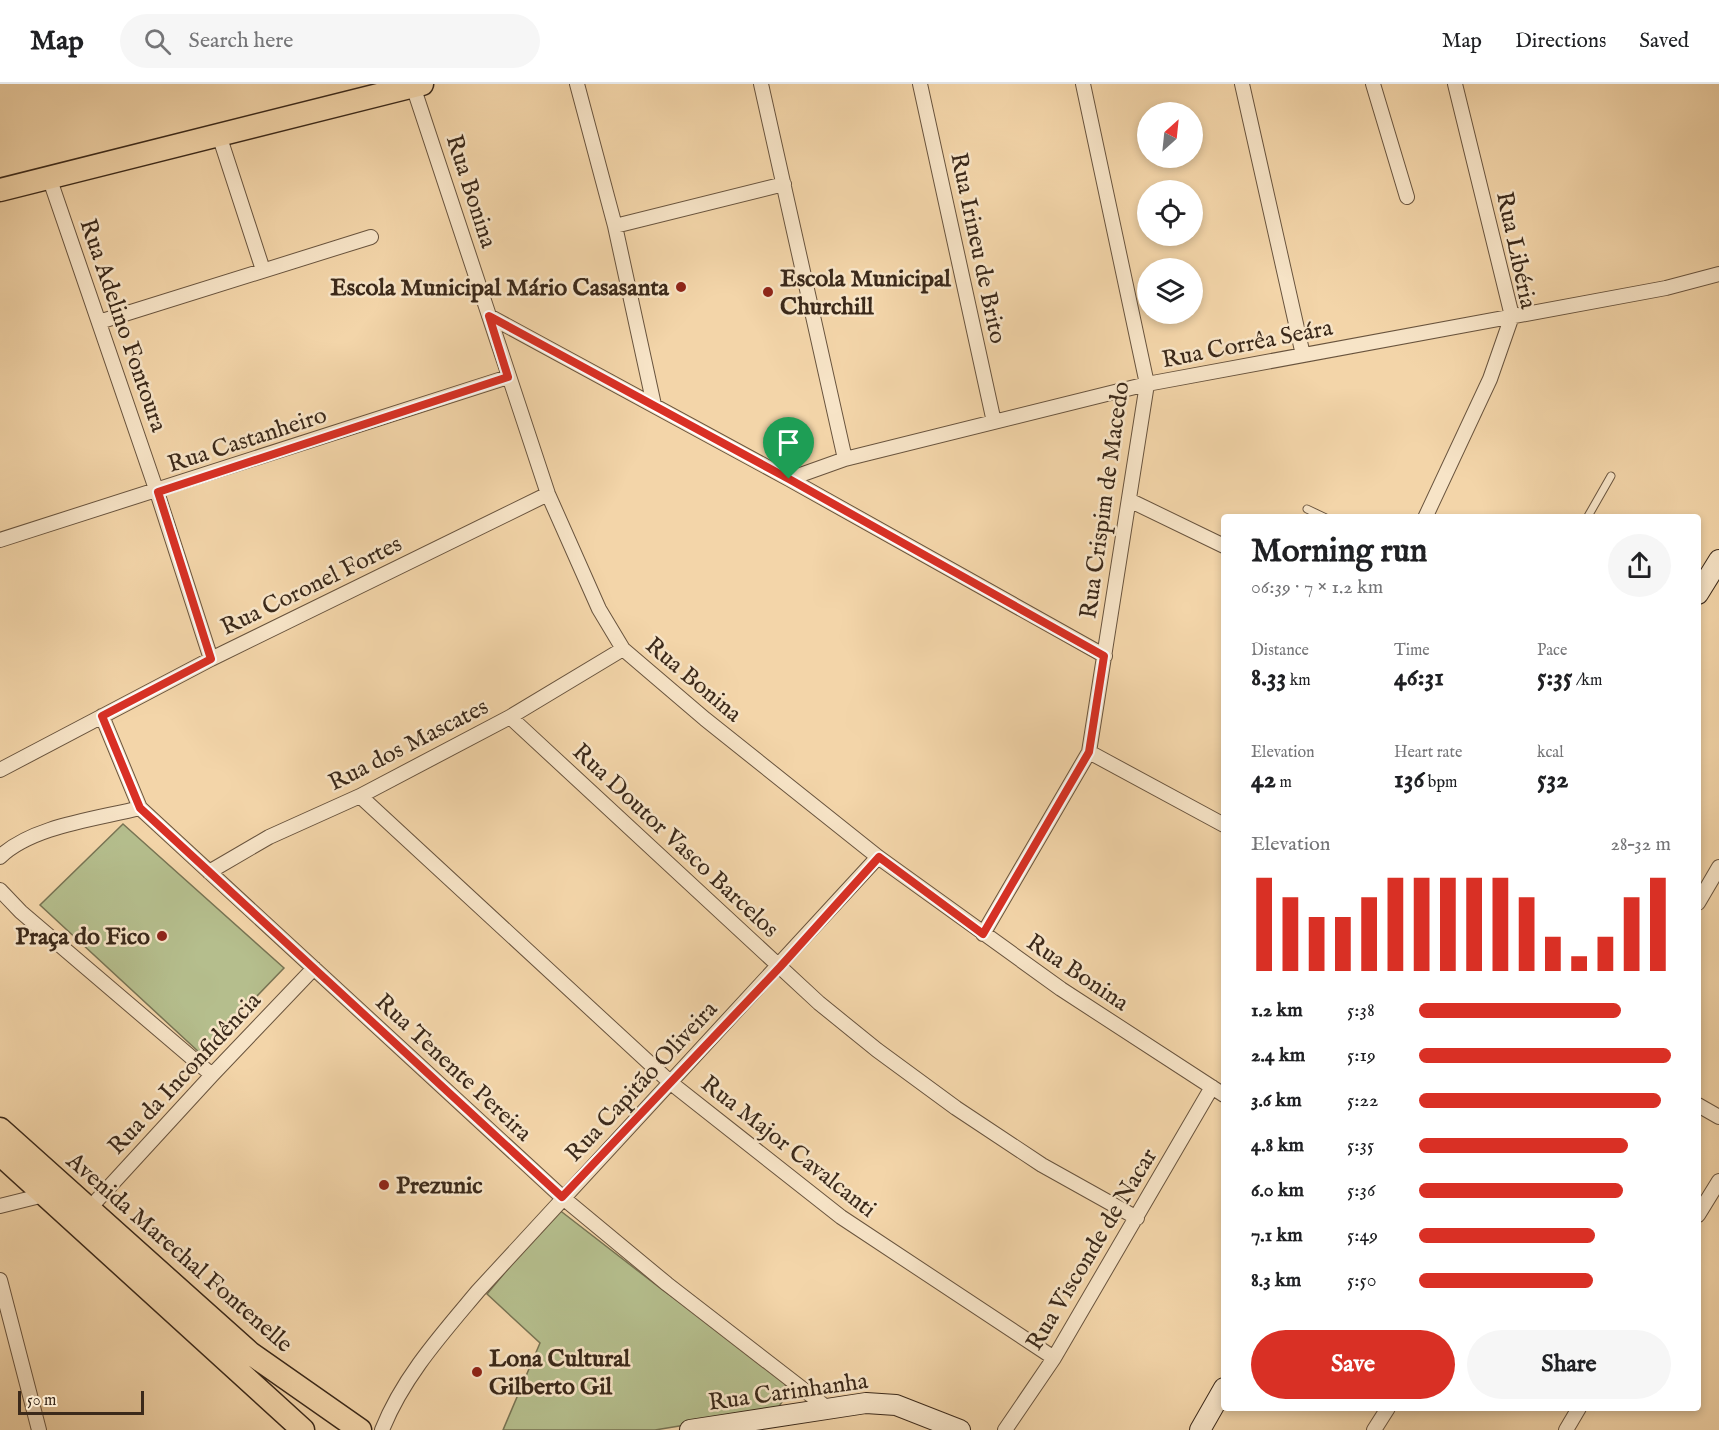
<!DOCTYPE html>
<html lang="en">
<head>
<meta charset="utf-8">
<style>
	:root { --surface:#fff; --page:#f6f6f6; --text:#202124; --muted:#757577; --line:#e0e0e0; --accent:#d93025 }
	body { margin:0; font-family:"IM FELL English",serif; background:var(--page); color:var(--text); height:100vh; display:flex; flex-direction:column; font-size:22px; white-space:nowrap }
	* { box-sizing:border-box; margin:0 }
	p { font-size:20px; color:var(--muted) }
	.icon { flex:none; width:33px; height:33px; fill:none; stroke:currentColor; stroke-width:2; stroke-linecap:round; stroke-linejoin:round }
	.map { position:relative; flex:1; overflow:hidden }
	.sheet { position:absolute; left:1221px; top:430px; width:480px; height:897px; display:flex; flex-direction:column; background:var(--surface); border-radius:6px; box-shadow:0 3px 9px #0003 }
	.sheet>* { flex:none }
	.needle { width:39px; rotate:27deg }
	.controls { position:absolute; left:1137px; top:18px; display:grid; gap:12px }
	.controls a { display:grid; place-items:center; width:66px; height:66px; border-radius:50%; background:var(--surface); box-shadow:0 3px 9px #0003; font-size:30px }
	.scale { position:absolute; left:18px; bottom:15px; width:126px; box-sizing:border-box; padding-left:6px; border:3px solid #3b291a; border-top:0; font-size:16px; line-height:21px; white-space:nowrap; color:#3b291a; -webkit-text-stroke:4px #f7e4c7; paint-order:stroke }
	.pin { position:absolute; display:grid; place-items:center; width:51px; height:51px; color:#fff; margin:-62px -26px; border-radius:50% 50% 50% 0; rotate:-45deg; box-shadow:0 0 6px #0007 }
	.pin .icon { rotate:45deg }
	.round { display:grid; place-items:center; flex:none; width:63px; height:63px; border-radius:32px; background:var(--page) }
	.summary { display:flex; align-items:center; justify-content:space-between; height:102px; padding:0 30px }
	h1 { font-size:33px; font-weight:700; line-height:45px }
	.figures { display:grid; grid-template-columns:repeat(3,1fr); gap:9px; height:102px; padding:6px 30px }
	.figures div { display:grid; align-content:center }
	.figures b { font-size:26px; font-weight:700 }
	.figures small { font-size:16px; font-weight:400 }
	.figures p { font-size:16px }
	.chart { height:168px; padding:12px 30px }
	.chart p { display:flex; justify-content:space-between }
	.chart svg { width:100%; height:108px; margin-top:6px; stroke:var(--accent); stroke-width:6 }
	.action { display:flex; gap:12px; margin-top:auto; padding:12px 30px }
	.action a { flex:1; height:69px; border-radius:36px; background:var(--accent); color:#fff; font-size:24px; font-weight:700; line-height:69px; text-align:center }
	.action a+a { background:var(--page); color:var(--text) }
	ul { padding:0 30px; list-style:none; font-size:20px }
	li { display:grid; grid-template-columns:96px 72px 1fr; align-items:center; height:45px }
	li i { height:15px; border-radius:8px; background:var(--accent) }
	header { display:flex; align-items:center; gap:36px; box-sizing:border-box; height:84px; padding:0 30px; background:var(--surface); border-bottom:2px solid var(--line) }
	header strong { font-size:28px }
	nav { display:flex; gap:33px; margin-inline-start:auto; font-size:21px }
	.search { width:420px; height:54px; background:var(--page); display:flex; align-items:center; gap:15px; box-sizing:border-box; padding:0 21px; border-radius:33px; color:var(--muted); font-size:22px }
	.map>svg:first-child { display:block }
	.green { fill:#b5be8d; stroke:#787454; stroke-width:1.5 }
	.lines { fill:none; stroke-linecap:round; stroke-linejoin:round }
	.lane-casing { stroke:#69543e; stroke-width:9 }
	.street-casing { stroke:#69543e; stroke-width:16 }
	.secondary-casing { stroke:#3b291a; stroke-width:22 }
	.primary-casing { stroke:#3b291a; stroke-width:25 }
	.lane { stroke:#f7e4c7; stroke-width:7 }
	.street { stroke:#f7e4c7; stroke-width:14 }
	.secondary { stroke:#f7e4c7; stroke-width:20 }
	.primary { stroke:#f3d5a9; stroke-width:22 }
	.route-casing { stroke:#fff; stroke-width:12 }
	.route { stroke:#d93025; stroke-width:8 }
	.poi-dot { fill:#8f2418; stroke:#f7e4c7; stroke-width:2 }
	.labels { text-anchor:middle; stroke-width:5; stroke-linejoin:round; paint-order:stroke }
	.street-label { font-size:24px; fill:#3b291a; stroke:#f7e4c7 }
	.poi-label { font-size:24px; font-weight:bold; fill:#3b291a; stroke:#f7e4c7; text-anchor:start }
</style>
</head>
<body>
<header>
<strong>Map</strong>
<div class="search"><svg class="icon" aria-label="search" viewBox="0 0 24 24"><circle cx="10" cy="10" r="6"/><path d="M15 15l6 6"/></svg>Search here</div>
<nav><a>Map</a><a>Directions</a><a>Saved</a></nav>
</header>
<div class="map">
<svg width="1719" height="1346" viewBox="0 0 1719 1346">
	<rect width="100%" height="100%" fill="#f3d5a9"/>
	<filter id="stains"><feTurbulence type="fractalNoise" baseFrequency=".00333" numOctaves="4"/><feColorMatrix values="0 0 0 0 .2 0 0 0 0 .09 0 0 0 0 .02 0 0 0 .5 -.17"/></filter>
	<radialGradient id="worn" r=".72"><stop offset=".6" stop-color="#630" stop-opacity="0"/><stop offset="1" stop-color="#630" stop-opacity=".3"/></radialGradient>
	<path class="green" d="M 123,740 L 284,884 L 201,970 L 40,821 Z
		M 558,1125 L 664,1207 L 785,1294 L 786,1311 L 777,1326 L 655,1346 L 503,1346 L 540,1259 L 487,1210 Z"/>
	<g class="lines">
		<g class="lane-casing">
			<path id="lane" d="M 1307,425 L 1326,434
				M 1587,434 L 1611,392"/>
		</g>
		<g class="street-casing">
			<path id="street" d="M 577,0 L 615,142 L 654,321
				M 761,0 L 845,375
				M 920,0 L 994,338
				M 1242,0 L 1303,271
				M 1373,0 L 1407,113
				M 413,2 L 548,410 L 599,525 L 623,565 L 705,635 L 878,773 L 1061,905 L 1224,1011
				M 219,51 L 263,186
				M 49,93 L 157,408 L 211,575
				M 615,142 L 784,100
				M 489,232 L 789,395 L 1105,572
				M 99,238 L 371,153
				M 789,395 L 845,375 L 1147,300 L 1666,204 L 1719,190
				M 1129,416 L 1224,462
				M 1425,434 L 1490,295 L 1512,232 L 1455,0
				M 0,456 L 508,293
				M 102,632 L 140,724 L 562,1113 L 667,1200 L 826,1323
				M 510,633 L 819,919 L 877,966 L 956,1024 L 1042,1081 L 1137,1134
				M 1089,668 L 1224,741
				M 0,686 L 211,575 L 548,410
				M 360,712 L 671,999 L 841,1133 L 1054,1274
				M 0,773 C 32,742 97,735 140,724
				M 209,788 L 269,753 L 360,712 L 510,633 L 623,565
				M 0,806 L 21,828 L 212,991
				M 1698,819 L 1719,783
				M 983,850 L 1089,668 L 1147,300 L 1083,0
				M 1698,1021 L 1719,1033
				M 0,1122 L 44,1111
				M 88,1126 L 212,991 L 314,884
				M 1698,1131 L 1719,1097
				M 0,1196 L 39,1346
				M 382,1346 C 403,1293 442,1250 478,1207 L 878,773
				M 1005,1346 L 1054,1274 L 1212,1003
				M 1374,1346 L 1388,1324
				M 1566,1346 L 1579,1324"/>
		</g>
		<g class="secondary-casing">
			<path id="secondary" d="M 1698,510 L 1719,476
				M 690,1346 L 866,1319 L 896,1321 L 960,1346
				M 1200,1346 L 1224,1304"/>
		</g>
		<g class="primary-casing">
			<path id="primary" d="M 0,106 L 422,0
				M 0,1045 L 250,1269 L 360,1346
				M 0,1070 L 303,1346"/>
		</g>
		<use href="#lane" class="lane"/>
		<use href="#street" class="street"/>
		<use href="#secondary" class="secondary"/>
		<use href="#primary" class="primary"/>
	</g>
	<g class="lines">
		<g class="route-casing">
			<path id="route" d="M 489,232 L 789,395 L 1104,572 L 1089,668 L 983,850 L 879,773 L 780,883 L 562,1113 L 140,724 L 102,632 L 211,575 L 158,408 L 508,293 Z"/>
		</g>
		<use href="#route" class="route"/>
	</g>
	<g class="poi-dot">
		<circle cx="681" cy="203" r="6"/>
		<circle cx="768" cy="208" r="6"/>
		<circle cx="162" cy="852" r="6"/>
		<circle cx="384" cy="1101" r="6"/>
		<circle cx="477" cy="1288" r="6"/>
	</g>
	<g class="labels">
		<g class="street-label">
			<text transform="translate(472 107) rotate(72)" y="8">Rua Bonina</text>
			<text transform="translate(979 164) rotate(78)" y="8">Rua Irineu de Brito</text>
			<text transform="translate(1517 166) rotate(78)" y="8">Rua Libéria</text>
			<text transform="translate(124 241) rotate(71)" y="8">Rua Adelino Fontoura</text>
			<text transform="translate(1247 259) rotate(-11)" y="8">Rua Corrêa Seára</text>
			<text transform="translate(247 355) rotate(-18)" y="8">Rua Castanheiro</text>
			<text transform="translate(1104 416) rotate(-82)" y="8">Rua Crispim de Macedo</text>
			<text transform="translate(311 501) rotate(-26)" y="8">Rua Coronel Fortes</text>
			<text transform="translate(694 595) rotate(40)" y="8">Rua Bonina</text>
			<text transform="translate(408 660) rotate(-27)" y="8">Rua dos Mascates</text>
			<text transform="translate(676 756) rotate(43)" y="8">Rua Doutor Vasco Barcelos</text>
			<text transform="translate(1078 888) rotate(34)" y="8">Rua Bonina</text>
			<text transform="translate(454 983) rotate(43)" y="8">Rua Tenente Pereira</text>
			<text transform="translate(184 989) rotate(-47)" y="8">Rua da Inconfidência</text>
			<text transform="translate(641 997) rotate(-47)" y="8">Rua Capitão Oliveira</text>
			<text transform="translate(789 1062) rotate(38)" y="8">Rua Major Cavalcanti</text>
			<text transform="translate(1091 1165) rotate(-59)" y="8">Rua Visconde de Nacar</text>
			<text transform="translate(180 1168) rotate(41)" y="8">Avenida Marechal Fontenelle</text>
			<text transform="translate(788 1307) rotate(-8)" y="8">Rua Carinhanha</text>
		</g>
		<g class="poi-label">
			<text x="780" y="202">Escola Municipal<tspan x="780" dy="28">Churchill</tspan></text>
			<text x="669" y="211" text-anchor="end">Escola Municipal Mário Casasanta</text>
			<text x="150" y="860" text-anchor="end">Praça do Fico</text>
			<text x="396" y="1109">Prezunic</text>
			<text x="489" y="1282">Lona Cultural<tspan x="489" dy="28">Gilberto Gil</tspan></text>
		</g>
	</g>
	<rect width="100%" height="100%" filter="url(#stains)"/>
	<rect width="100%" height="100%" fill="url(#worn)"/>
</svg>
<div class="controls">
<a><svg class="needle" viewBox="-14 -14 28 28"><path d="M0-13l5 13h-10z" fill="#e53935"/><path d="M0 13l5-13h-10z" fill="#757577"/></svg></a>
<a><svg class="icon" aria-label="locate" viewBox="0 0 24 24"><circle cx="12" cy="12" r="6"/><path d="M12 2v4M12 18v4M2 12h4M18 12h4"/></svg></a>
<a><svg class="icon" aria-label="layers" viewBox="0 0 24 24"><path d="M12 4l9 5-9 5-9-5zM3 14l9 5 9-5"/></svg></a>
</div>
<div class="scale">50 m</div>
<div class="pin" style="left:789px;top:395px;background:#1e9e55"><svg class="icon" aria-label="arrive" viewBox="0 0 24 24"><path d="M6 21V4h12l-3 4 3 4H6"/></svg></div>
<section class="sheet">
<div class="summary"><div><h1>Morning run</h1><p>06:39 · 7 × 1.2 km</p></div><a class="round"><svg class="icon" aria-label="share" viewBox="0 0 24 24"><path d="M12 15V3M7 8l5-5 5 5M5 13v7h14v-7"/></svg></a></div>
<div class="figures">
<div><p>Distance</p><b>8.33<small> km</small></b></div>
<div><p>Time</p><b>46:31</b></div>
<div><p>Pace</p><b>5:35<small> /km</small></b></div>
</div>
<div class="figures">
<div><p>Elevation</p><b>42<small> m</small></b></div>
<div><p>Heart rate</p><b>136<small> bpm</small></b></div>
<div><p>kcal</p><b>532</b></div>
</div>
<div class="chart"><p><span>Elevation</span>28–32 m</p>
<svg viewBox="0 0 160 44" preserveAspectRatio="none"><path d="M5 44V6M15 44V14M25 44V22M35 44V22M45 44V14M55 44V6M65 44V6M75 44V6M85 44V6M95 44V6M105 44V14M115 44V30M125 44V38M135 44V30M145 44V14M155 44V6"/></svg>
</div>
<ul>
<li><b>1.2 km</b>5:38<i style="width:80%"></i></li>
<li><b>2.4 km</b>5:19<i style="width:100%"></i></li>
<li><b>3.6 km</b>5:22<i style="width:96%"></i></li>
<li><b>4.8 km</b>5:35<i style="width:83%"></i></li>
<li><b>6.0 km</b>5:36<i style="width:81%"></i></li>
<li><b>7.1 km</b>5:49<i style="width:70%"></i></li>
<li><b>8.3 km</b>5:50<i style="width:69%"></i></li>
</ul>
<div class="action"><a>Save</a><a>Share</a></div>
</section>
</div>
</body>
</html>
